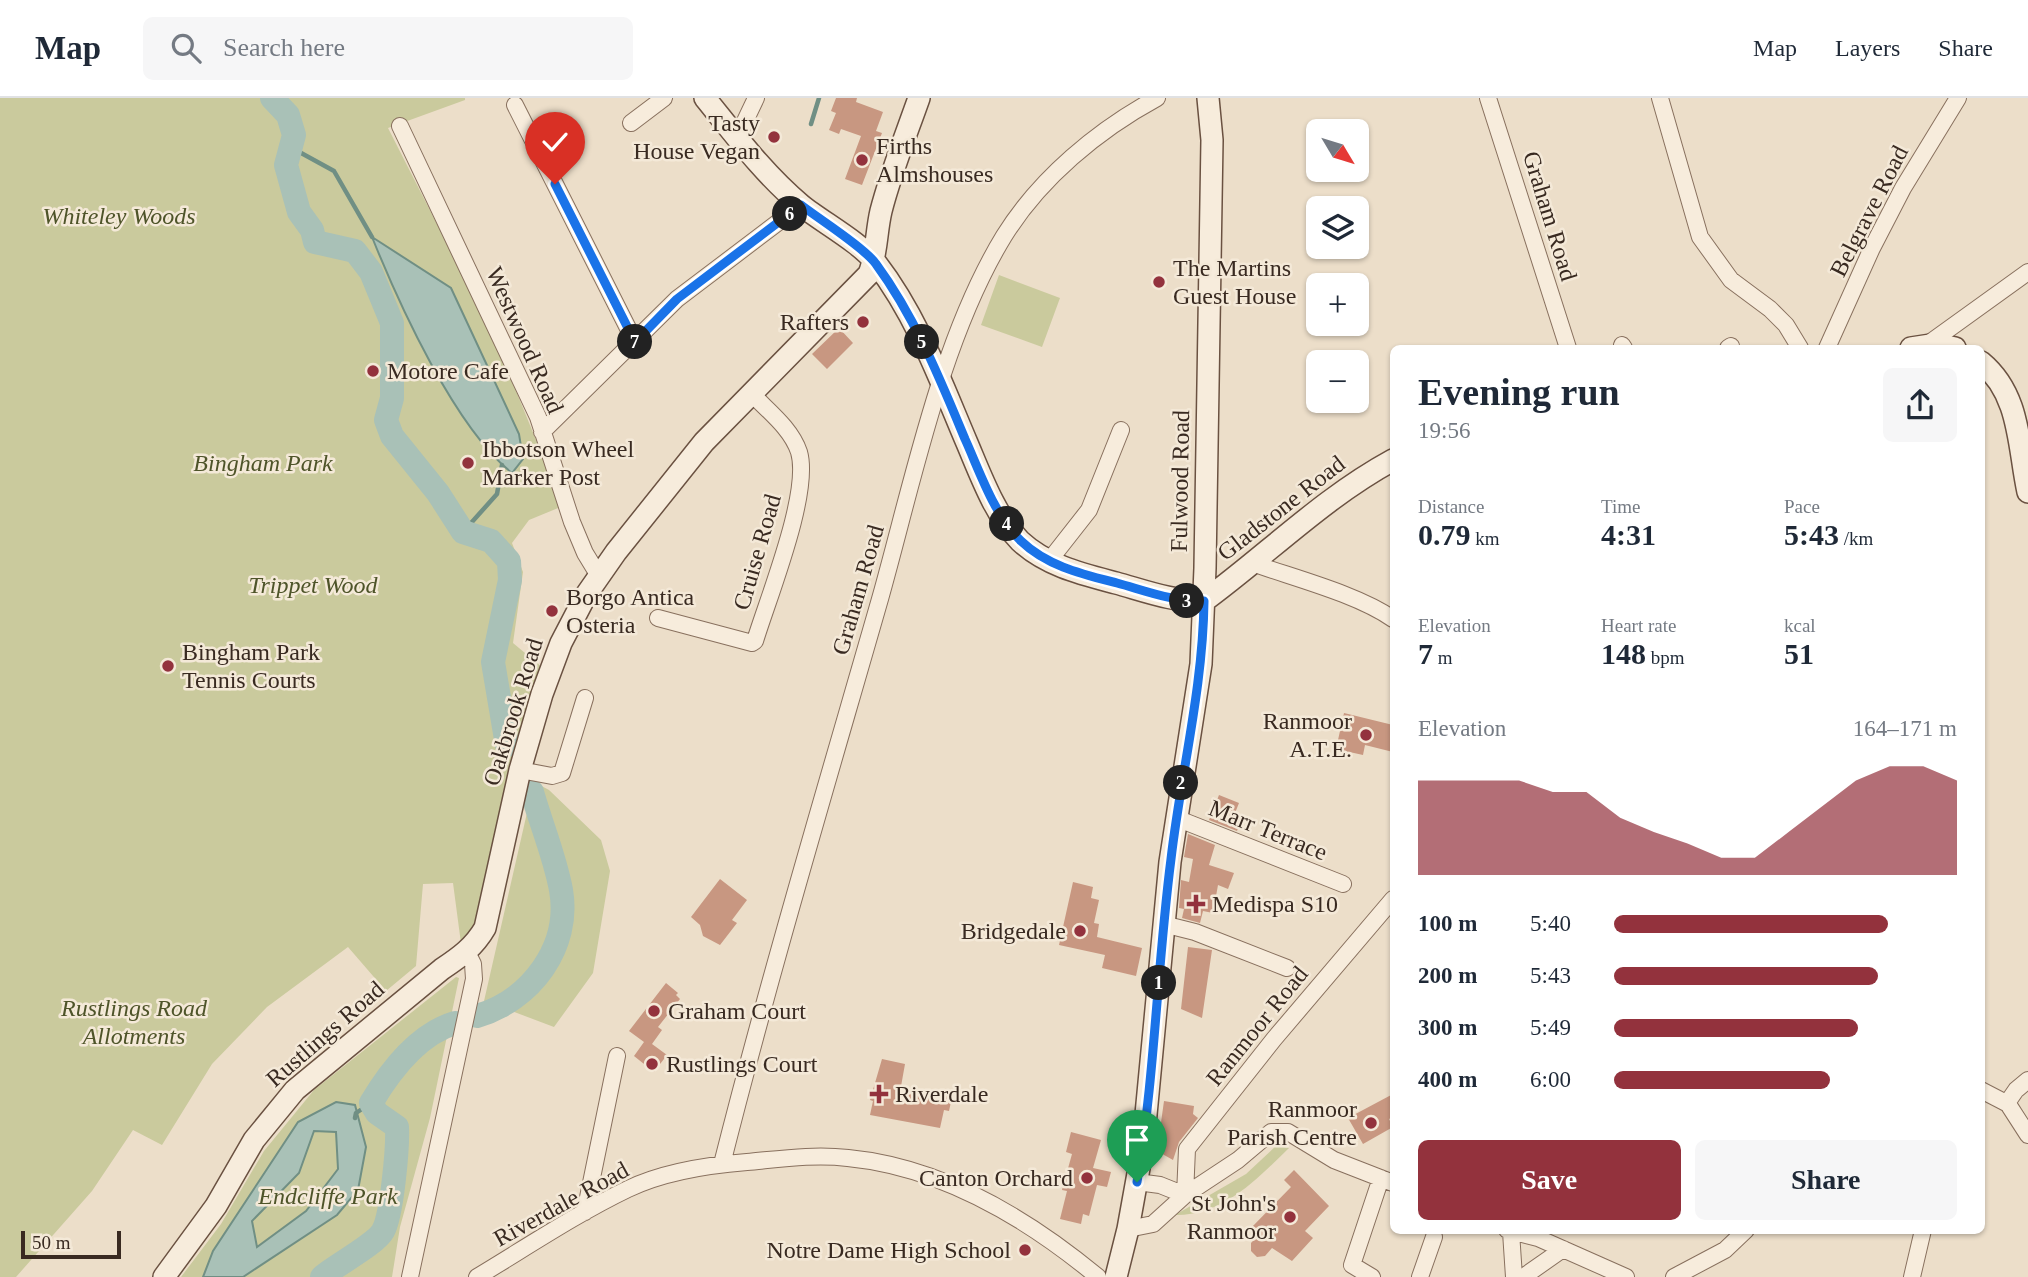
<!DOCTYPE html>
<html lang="en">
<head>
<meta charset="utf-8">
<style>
	:root { --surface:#fff; --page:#f6f6f7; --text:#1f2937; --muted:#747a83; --line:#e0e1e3; --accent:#93323d }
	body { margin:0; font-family:Georgia,serif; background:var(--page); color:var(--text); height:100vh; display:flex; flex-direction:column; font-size:26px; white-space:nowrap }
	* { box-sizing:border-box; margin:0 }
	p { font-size:23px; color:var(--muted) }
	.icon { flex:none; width:38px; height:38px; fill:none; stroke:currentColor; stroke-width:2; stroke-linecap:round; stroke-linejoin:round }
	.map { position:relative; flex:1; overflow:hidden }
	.side { position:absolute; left:1390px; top:247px; width:595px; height:889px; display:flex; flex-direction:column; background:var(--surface); border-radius:10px; box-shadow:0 2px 5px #0004 }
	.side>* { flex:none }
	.needle { width:46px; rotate:128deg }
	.controls { position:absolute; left:1306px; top:21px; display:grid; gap:14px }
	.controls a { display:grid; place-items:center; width:63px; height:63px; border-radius:10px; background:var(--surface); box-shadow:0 2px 5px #0004; font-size:35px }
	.scale { position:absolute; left:21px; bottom:18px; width:100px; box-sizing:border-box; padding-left:7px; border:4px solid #392a21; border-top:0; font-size:19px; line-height:24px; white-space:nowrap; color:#392a21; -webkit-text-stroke:5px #f4e9d8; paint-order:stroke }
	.pin { position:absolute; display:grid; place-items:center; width:60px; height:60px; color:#fff; margin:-72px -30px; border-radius:50% 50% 50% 0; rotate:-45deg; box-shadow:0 0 7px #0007 }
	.pin .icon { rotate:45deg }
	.km { position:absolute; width:35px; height:35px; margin:-18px; border-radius:50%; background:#222; color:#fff; font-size:19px; line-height:35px; text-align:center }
	.round { display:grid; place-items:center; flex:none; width:74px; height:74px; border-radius:10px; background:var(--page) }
	.overview { display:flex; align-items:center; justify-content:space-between; height:119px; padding:0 28px }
	h1 { font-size:38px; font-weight:600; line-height:52px }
	.stats { display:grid; grid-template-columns:repeat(3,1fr); gap:10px; height:119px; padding:7px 28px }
	.stats div { display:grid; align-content:center }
	.stats b { font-size:30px; font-weight:600 }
	.stats small { font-size:19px; font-weight:400 }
	.stats p { font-size:19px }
	.chart { height:196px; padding:14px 28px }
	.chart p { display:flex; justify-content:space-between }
	.chart svg { width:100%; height:126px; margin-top:7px; fill:var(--accent); opacity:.7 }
	.button { display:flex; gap:14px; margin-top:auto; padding:14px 28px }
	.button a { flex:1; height:80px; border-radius:10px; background:var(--accent); color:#fff; font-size:28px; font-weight:600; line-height:80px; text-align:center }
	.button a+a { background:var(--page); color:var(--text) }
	ul { padding:0 28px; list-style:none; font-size:23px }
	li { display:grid; grid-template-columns:112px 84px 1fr; align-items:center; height:52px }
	li i { height:18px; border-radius:9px; background:var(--accent) }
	header { display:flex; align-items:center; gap:42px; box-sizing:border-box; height:98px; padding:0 35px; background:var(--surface); border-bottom:2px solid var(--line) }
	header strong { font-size:33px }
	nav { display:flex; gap:38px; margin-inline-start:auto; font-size:24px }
	.search { width:490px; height:63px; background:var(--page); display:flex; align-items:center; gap:18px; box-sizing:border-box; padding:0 24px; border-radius:10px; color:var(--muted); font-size:26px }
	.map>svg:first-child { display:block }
	.green { fill:#caca9d }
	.water { fill:#a9c1b7; stroke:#708f84; stroke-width:2; fill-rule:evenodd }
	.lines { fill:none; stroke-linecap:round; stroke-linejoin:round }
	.stream { stroke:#708f84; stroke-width:4.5 }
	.river { stroke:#a9c1b7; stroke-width:24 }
	.building { fill:#c89781 }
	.street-casing { stroke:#88705e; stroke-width:18 }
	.secondary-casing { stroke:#6a5141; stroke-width:24 }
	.street { stroke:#f7ecdc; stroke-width:16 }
	.secondary { stroke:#f7ecdc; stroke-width:21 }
	.route-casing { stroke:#fff; stroke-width:14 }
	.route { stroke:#1a73e8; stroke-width:9 }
	.poi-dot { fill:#93323d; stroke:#f4e9d8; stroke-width:2.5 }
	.labels { text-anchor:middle; stroke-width:5; stroke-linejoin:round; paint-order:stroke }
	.poi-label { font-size:24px; fill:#392a21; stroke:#f4e9d8; text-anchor:start }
	.street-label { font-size:24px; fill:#392a21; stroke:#f4e9d8 }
	.park-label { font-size:24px; font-style:italic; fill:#4e5429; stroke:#f4e9d8 }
</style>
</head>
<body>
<header>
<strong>Map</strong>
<div class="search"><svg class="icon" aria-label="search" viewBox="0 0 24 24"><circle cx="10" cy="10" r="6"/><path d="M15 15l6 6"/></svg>Search here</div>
<nav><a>Map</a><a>Layers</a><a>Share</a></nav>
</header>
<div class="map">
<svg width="2028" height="1179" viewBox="0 0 2028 1179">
	<rect width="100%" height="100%" fill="#ecdec9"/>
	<path class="green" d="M 0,0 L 465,0 L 465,2 L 388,30 L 492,234 L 563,408 L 529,422 L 512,445 L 523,474 L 513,545 L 543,570 L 481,830 L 462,853 L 453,785 L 423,786 L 416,868 L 386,893 L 348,849 L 267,909 L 212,966 L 162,1047 L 133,1032 L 92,1093 L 16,1179 L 0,1179 Z
		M 999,177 L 1060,200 L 1042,249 L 981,227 Z
		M 534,684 L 549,692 L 601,742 L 610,773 L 593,875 L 554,929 L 509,912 L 479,925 Z
		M 456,879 L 459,880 L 430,1020 L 400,1129 L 392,1179 L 181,1179 L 221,1126 L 264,1053 L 314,992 Z
		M 1276,1048 L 1289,1050 C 1257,1081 1223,1118 1175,1117 L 1246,1076 Z"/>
	<path class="water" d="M 372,139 L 451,190 L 519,336 L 523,361 L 512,375 C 455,330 399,206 372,139 Z
		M 336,1004 L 355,1007 L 366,1049 L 358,1092 L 337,1117 L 243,1179 L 203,1179 L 213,1153 L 298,1024 ZM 314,1033 L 336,1034 L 338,1071 L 306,1113 L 257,1149 L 252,1123 L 299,1075 Z"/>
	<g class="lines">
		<path class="stream" d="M 811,26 L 819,0
			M 292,50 L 334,73 L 372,139
			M 463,434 L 497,396 L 502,367
			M 355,1020 L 356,1015 L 371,1005"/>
		<path class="river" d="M 272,0 L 288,17 L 294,37 L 286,67 L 299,114 L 312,132 L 315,144 L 355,153 L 371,174 L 392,225 L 392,300 L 386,322 L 392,338 L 438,395 L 463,434 L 491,443 L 509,463 L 510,482 L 493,564 L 507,647
			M 477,918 C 531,902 571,849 561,792 C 555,759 541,726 532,694
			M 322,1179 C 336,1167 376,1146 383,1133 C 392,1117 398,1049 397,1029 L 377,1015 L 371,1005 C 390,973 418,936 455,925"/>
	</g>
	<path class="building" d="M 836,0 L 857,0 L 856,4 L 883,14 L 876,33 L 882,35 L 862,87 L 845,81 L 861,38 L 841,31 L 839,36 L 829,32 L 836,15 L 831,13 Z
		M 839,230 L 853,245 L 827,271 L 812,256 Z
		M 1344,615 L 1393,627 L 1393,654 L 1365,647 L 1363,657 L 1336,651 Z
		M 1219,697 L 1239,705 L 1235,715 L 1239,717 L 1235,725 L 1239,727 L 1237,733 L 1209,722 Z
		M 1188,736 L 1215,747 L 1209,767 L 1234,775 L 1228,791 L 1218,787 L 1213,815 L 1203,813 L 1200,825 L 1182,820 L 1184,811 L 1179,810 L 1181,782 L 1189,784 L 1193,761 L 1184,759 Z
		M 720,781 L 747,802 L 732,822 L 737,825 L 720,847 L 703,838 L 700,827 L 691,819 Z
		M 1073,784 L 1093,789 L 1091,800 L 1099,802 L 1094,825 L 1099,826 L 1097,839 L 1142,850 L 1136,878 L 1102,870 L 1105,857 L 1059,847 Z
		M 1188,849 L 1212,852 L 1202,920 L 1181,911 Z
		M 666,885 L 678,895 L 676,897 L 680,901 L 658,929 L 662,932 L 652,946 L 667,957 L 654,974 L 634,958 L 644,944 L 629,933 Z
		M 882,961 L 905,966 L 900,994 L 926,1000 L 928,994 L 952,999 L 949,1013 L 944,1012 L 940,1030 L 870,1017 L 873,1003 L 870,1002 Z
		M 1393,996 L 1393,1019 L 1389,1021 L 1393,1029 L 1363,1046 L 1348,1020 Z
		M 1164,1003 L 1194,1008 L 1193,1016 L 1198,1020 L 1179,1044 L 1173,1062 L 1157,1053 Z
		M 1071,1034 L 1101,1042 L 1093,1070 L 1111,1074 L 1107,1089 L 1097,1087 L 1089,1118 L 1083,1116 L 1081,1126 L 1060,1121 L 1067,1093 L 1062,1092 L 1072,1056 L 1066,1054 Z
		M 1294,1072 L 1329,1108 L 1305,1133 L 1313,1140 L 1292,1163 L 1272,1150 L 1265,1158 L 1257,1159 L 1251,1153 L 1251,1145 L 1258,1137 L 1251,1130 L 1291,1089 L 1284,1082 Z"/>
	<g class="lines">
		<g class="street-casing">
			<path id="street" d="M 1488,0 L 1568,250
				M 1660,0 L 1700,139 L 1731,182 L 1770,211 L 1786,227 L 1800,250
				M 515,7 L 635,244
				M 631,25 L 664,0
				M 400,28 L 538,319 L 572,424 L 585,455 L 599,478
				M 737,40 L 756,0
				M 1928,246 L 2028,174
				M 1622,247 L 1624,250
				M 1728,250 L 1731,248
				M 1827,250 L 1872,150 L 1903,90 L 1958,0
				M 542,334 L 677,201 L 801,107
				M 1049,463 L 1089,412 L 1121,332
				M 1252,465 C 1294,480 1357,496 1393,521
				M 658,520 L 752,545 L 755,543 C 768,500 811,395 799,354 C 791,330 768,313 751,295
				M 520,672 L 552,678 L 562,675 L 585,600
				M 1176,720 L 1343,786
				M 1163,826 L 1195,834 L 1287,870
				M 1981,992 L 2008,1006 L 2028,1037
				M 2007,1005 L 2016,992 L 2028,982
				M 722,1066 C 770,876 826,689 880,501 C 913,384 941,241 1004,138 C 1040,80 1098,32 1157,0
				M 1185,1097 L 1187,1051 L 1274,941 L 1393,801
				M 1185,1097 L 1238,1062 L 1271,1034 L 1288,1034 L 1334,1062 L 1393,1085
				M 585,1114 L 617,958
				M 1128,1131 L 1153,1126 L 1185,1097 L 1160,1087 L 1137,1084
				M 1507,1132 L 1538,1140 L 1626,1179
				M 1511,1134 L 1514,1179
				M 410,1179 L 474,881 L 473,866 L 467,854
				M 477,1179 C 527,1149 576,1116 628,1091 C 663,1074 709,1067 747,1064 C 780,1061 814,1056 848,1060 C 941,1069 1027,1120 1098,1179
				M 1372,1179 L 1352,1167 L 1381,1080
				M 1420,1179 L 1434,1139
				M 1523,1179 L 1563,1151
				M 1674,1179 L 1725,1152 L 1746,1132
				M 1912,1179 L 1923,1132"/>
		</g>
		<g class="secondary-casing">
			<path id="secondary" d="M 705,0 C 735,37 764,76 801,107 C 822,124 861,145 876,165 C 917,218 941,284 967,345 C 981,378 995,417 1020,443 C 1047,468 1082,476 1116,485 C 1145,493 1174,504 1204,503 C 1268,456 1323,400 1393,362
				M 1911,250 L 1937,246 L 1955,250
				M 1981,264 C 2021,297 2018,348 2028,394
				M 164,1179 L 216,1108 L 254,1042 L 295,992 L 442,871 C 460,859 474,849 485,830 L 520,672 L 542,596 L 561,545 L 586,497 L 616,454 L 704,344 L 869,176 C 877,156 876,134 881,113 C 891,74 906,37 919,0
				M 1116,1179 L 1128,1131 L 1143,1048 L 1170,764 L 1201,566 L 1205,470 L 1212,42 L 1208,0"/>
		</g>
		<use href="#street" class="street"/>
		<use href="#secondary" class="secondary"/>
	</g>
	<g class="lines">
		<g class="route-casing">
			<path id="route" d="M 555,86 L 635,244 L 677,201 L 801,107 C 819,121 865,150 876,166 C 915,219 940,281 965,341 C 980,374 994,417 1021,443 C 1047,468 1082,476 1117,485 C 1146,493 1174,504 1204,503 C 1203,590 1181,675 1171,761 C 1157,869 1155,977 1137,1084"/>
		</g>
		<use href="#route" class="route"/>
	</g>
	<g class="poi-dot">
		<circle cx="774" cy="39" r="7"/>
		<circle cx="862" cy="62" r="7"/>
		<circle cx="1159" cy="184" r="7"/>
		<circle cx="863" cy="224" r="7"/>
		<circle cx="373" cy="273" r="7"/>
		<circle cx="468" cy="365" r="7"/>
		<circle cx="552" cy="513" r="7"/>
		<circle cx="168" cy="568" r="7"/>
		<circle cx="1366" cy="637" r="7"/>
		<path d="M1192.5 795.5h7v7h7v7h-7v7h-7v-7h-7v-7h7z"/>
		<circle cx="1080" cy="833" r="7"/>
		<circle cx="654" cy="913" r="7"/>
		<circle cx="652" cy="966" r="7"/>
		<path d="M875.5 985.5h7v7h7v7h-7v7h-7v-7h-7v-7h7z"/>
		<circle cx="1371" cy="1025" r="7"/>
		<circle cx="1087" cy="1080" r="7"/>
		<circle cx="1290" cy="1119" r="7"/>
		<circle cx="1025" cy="1152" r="7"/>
	</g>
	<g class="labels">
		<g class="poi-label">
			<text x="760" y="33" text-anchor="end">Tasty<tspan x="760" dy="28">House Vegan</tspan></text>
			<text x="876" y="56">Firths<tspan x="876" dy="28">Almshouses</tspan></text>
			<text x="1173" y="178">The Martins<tspan x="1173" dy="28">Guest House</tspan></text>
			<text x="849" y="232" text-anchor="end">Rafters</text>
			<text x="387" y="281">Motore Cafe</text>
			<text x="482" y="359">Ibbotson Wheel<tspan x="482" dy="28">Marker Post</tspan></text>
			<text x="566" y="507">Borgo Antica<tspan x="566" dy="28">Osteria</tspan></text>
			<text x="182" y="562">Bingham Park<tspan x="182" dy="28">Tennis Courts</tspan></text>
			<text x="1352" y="631" text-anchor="end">Ranmoor<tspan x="1352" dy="28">A.T.E.</tspan></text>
			<text x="1212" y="814">Medispa S10</text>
			<text x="1066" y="841" text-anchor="end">Bridgedale</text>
			<text x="668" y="921">Graham Court</text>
			<text x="666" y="974">Rustlings Court</text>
			<text x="895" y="1004">Riverdale</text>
			<text x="1357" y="1019" text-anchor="end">Ranmoor<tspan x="1357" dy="28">Parish Centre</tspan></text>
			<text x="1073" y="1088" text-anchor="end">Canton Orchard</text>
			<text x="1276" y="1113" text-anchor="end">St John's<tspan x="1276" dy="28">Ranmoor</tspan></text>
			<text x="1011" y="1160" text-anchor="end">Notre Dame High School</text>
		</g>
		<g class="street-label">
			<text transform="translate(1869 113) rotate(-63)" y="8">Belgrave Road</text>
			<text transform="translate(1550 118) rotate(73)" y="8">Graham Road</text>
			<text transform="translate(525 242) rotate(66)" y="8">Westwood Road</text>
			<text transform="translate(1180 383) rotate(-89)" y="8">Fulwood Road</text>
			<text transform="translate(1281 410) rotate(-38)" y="8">Gladstone Road</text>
			<text transform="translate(757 454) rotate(-74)" y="8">Cruise Road</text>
			<text transform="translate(858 492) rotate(-74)" y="8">Graham Road</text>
			<text transform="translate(513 614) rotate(-73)" y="8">Oakbrook Road</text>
			<text transform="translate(1268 732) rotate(22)" y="8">Marr Terrace</text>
			<text transform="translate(1257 928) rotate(-51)" y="8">Ranmoor Road</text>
			<text transform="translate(325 936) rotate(-41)" y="8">Rustlings Road</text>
			<text transform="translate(561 1106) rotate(-29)" y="8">Riverdale Road</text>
		</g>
		<g class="park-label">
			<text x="119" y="126">Whiteley Woods</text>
			<text x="263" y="373">Bingham Park</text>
			<text x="313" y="495">Trippet Wood</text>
			<text x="134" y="918">Rustlings Road<tspan x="134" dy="28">Allotments</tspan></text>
			<text x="328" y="1106">Endcliffe Park</text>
		</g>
	</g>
</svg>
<div class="controls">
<a><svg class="needle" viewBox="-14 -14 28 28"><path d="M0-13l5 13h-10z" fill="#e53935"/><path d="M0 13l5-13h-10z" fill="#747a83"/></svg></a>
<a><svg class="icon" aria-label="layers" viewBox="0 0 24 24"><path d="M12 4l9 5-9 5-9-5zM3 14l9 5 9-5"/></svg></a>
<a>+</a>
<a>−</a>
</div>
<div class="scale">50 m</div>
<div class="pin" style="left:1137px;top:1084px;background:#1e9e55"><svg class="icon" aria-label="arrive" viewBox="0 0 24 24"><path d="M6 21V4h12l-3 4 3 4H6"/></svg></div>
<div class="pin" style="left:555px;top:86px;background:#d93025"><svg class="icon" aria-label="check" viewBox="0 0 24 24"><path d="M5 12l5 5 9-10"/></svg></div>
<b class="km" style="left:1159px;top:885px">1</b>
<b class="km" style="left:1181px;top:685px">2</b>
<b class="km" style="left:1187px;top:503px">3</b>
<b class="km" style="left:1007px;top:426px">4</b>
<b class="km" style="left:922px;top:244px">5</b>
<b class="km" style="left:790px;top:116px">6</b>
<b class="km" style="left:635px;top:244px">7</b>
<section class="side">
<div class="overview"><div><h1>Evening run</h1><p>19:56</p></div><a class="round"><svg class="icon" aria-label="share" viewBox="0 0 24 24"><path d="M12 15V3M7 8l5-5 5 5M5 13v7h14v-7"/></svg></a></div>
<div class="stats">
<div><p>Distance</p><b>0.79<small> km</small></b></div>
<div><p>Time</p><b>4:31</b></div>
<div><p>Pace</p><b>5:43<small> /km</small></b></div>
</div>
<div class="stats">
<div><p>Elevation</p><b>7<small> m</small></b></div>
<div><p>Heart rate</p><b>148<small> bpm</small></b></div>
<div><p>kcal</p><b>51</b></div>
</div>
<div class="chart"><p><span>Elevation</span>164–171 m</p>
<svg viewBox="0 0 160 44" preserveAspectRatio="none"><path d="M0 44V11L10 11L20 11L30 11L40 15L50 15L60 24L70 29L80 33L90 38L100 38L110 29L120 20L130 11L140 6L150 6L160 11V44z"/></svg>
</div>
<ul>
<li><b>100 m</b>5:40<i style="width:80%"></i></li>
<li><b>200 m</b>5:43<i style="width:77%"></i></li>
<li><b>300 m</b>5:49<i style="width:71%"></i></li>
<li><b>400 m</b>6:00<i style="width:63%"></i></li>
</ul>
<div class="button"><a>Save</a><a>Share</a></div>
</section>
</div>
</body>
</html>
